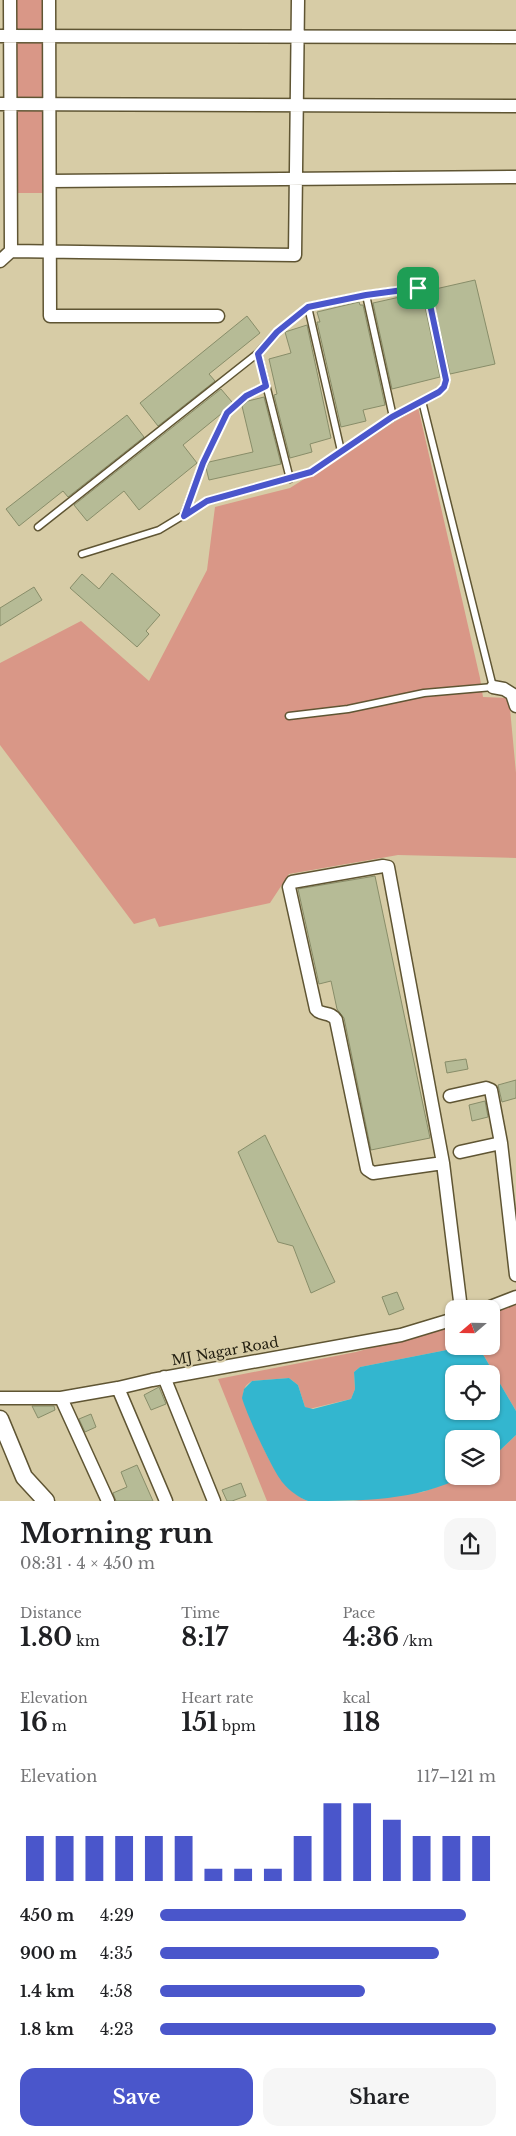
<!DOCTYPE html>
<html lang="en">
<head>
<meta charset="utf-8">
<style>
	:root { --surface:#fff; --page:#f6f6f6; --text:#202124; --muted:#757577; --accent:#4a56cb }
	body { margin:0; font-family:"Libre Baskerville",serif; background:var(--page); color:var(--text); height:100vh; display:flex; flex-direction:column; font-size:19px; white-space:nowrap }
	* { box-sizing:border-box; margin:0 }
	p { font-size:16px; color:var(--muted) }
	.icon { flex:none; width:28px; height:28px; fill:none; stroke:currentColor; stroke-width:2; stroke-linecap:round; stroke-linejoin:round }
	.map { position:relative; height:1501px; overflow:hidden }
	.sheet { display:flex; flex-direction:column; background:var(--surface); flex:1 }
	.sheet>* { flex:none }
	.needle { width:32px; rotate:250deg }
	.fabs { position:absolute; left:445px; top:1300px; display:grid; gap:10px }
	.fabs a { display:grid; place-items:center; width:55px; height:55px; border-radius:10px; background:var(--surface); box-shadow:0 1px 4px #0004; font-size:25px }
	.pin { position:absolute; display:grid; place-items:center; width:42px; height:42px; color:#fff; margin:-21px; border-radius:10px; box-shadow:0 2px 8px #0006 }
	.round { display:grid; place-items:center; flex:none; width:52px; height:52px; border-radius:15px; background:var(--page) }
	.overview { display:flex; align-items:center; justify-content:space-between; height:85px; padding:0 20px }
	h1 { font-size:28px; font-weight:800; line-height:38px }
	.metrics { display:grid; grid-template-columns:repeat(3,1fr); gap:8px; height:85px; padding:5px 20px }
	.metrics div { display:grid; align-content:center }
	.metrics b { font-size:25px; font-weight:800 }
	.metrics small { font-size:14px; font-weight:400 }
	.metrics p { font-size:14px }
	.chart { height:140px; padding:10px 20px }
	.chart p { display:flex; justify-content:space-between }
	.chart svg { width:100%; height:90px; margin-top:5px; stroke:var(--accent); stroke-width:6 }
	.button { display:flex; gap:10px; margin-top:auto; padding:10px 20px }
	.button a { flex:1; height:58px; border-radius:15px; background:var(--accent); color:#fff; font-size:20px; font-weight:800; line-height:58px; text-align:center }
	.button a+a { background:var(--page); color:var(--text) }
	ul { padding:0 20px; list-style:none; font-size:16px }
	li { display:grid; grid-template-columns:80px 60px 1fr; align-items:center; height:38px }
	li i { height:12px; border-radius:6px; background:var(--accent) }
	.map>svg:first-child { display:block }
	.green { fill:#d99787 }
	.water { fill:#33b6cf; fill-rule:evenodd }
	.building { fill:#b6bb96; stroke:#888d69 }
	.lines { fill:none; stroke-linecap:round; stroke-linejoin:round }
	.service-casing { stroke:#5f5533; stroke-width:9 }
	.minor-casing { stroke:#5f5533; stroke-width:15 }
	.tertiary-casing { stroke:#5f5533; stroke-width:19 }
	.service { stroke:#fff; stroke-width:6 }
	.minor { stroke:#fff; stroke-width:12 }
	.tertiary { stroke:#fff; stroke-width:16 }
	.route-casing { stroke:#fff; stroke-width:10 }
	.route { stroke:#4a56cb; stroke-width:6 }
	.labels { text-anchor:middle; stroke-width:4.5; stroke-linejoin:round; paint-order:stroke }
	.street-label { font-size:14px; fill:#221e10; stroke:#d7cca6 }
</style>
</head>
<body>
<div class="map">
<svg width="516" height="1501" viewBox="0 0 516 1501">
	<rect width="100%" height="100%" fill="#d7cca6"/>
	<path class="green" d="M 15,0 L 43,0 L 44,193 L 16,193 Z
		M 418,407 L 480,678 L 483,697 L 509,698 L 516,773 L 516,858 L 398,855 L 289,874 L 270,903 L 159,927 L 155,918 L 134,924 L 0,745 L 0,663 L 81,621 L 149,681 L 207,570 L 215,507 L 290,488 Z
		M 516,1303 L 516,1411 L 484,1356 L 475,1346 L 491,1346 L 491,1313 Z
		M 454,1325 L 454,1346 L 467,1346 L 360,1367 L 354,1372 L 355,1389 L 351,1399 L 309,1409 L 305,1407 L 298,1385 L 289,1378 L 252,1381 C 243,1386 242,1393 244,1403 C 259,1435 274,1487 308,1501 L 267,1501 L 218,1379 L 356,1352 Z
		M 516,1435 L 516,1501 L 353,1501 L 423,1492 L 464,1476 L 491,1476 L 491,1459 Z"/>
	<path class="water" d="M 467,1346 L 475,1346 L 484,1356 L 516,1411 L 516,1435 L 491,1459 L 491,1439 L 454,1439 L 454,1476 L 464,1476 C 417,1501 360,1501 308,1501 C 298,1497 290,1491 283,1483 C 272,1470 247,1415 242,1398 L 244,1389 L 252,1381 L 289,1378 L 298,1385 L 305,1407 L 313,1409 L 351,1399 L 355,1389 L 354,1372 L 360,1367 ZM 454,1374 L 491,1374 L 491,1411 L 454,1411 Z"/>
	<path class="building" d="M 475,280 L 495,364 L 450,374 L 431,290 Z
		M 418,293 L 423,297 L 440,377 L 392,389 L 373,303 Z
		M 359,302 L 360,305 L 363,305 L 385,405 L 363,410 L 366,421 L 341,427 L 317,322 L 320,322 L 317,312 Z
		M 247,316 L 260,333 L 209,374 L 215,381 L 158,426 L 140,403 Z
		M 307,325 L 331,438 L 310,444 L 312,452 L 290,458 L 274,395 L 277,394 L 269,359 L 291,353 L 285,332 Z
		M 221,389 L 232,402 L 221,414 L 183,445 L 197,463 L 139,510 L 124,491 L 87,521 L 74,505 Z
		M 264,397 L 281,464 L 209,480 L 206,468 L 209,462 L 253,452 L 242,406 L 248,401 Z
		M 127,415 L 144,437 L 68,497 L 63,491 L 19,526 L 6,509 Z
		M 112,573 L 160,615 L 146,631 L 149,634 L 137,647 L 70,588 L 82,574 L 99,589 Z
		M 34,587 L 42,600 L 0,626 L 0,608 Z
		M 375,876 L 430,1138 L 371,1150 L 344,1018 L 337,1009 L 331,981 L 319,984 L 298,889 Z
		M 466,1059 L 468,1069 L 447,1073 L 445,1062 Z
		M 516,1080 L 516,1098 L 502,1102 L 498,1085 Z
		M 485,1101 L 488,1117 L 472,1121 L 469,1105 Z
		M 265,1135 L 335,1282 L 311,1293 L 293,1246 L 278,1242 L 238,1152 Z
		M 397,1292 L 404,1309 L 389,1315 L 382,1297 Z
		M 159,1387 L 166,1404 L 151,1410 L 144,1395 Z
		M 32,1406 L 54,1406 L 55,1410 L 38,1418 Z
		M 91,1414 L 96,1427 L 85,1432 L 79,1419 Z
		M 137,1465 L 153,1501 L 116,1501 L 113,1493 L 127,1487 L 121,1472 Z
		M 241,1483 L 246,1496 L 232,1501 L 227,1501 L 222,1490 Z"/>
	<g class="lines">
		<g class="service-casing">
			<path id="service" d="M 366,295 L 393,417
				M 308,307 L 341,451
				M 258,353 L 290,479
				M 184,515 L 203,463 L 227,413 L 246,396 L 266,386
				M 38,527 L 258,353 L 277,332 L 308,307 L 366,295 L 418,288 L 425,290 L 428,295 L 446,380 L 444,387 L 439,392 L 393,417 L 311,472 L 207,501 L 159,530 L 82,554
				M 289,716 L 348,709 L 424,693 L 493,687 L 422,401"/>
		</g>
		<g class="minor-casing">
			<path id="minor" d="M 10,0 L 11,251
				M 49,0 L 50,316 L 218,316
				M 0,36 L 516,37
				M 0,104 L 516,106
				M 50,181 L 516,177
				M 0,261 L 11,251 L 295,255 L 298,0
				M 493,687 L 504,689 L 512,694 L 516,706
				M 450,1096 L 486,1088 L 491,1090 L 501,1143 L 516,1275
				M 460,1152 L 501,1143
				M 443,1163 L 373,1173 L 367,1169 L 336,1020 C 331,1011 321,1016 316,1009 L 289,887 L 292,882 L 383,866 L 388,867 L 443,1163 L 461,1309
				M 485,1309 L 516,1297
				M 164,1377 L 214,1501
				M 118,1388 L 166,1501
				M 0,1398 L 61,1398 L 118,1388 L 152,1380 L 401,1335 L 454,1319
				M 61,1398 L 108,1501"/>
		</g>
		<g class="tertiary-casing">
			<path id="tertiary" d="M 0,1419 L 24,1477 L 46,1501"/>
		</g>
		<use href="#service" class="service"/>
		<use href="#minor" class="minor"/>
		<use href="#tertiary" class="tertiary"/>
	</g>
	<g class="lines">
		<g class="route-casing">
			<path id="route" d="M 418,288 L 425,290 L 428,295 L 446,380 L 444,387 L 439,392 L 392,417 L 311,472 L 207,501 L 184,516 L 203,463 L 227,413 L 246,396 L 266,386 L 258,354 L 277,332 L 308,307 L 366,295 Z"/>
		</g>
		<use href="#route" class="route"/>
	</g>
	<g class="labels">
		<g class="street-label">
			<text transform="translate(225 1351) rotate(-10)" y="5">MJ Nagar Road</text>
		</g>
	</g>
</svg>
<div class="fabs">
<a><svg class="needle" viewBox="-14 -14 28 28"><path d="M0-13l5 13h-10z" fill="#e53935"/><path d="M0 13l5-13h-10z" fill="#757577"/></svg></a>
<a><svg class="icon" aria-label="locate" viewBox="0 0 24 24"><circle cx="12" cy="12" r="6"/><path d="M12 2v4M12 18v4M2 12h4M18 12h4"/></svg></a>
<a><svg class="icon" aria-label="layers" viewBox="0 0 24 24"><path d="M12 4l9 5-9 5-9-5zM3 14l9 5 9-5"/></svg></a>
</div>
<div class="pin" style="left:418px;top:288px;background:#1e9e55"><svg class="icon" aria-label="arrive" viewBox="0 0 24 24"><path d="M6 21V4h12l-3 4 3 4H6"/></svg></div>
</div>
<section class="sheet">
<div class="overview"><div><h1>Morning run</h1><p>08:31 · 4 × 450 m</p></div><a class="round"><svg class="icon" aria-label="share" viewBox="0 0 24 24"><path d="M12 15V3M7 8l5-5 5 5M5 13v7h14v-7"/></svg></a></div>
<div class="metrics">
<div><p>Distance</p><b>1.80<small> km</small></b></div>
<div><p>Time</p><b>8:17</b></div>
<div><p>Pace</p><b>4:36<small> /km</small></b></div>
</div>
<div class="metrics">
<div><p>Elevation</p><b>16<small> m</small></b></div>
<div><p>Heart rate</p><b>151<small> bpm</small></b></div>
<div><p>kcal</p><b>118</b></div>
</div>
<div class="chart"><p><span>Elevation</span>117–121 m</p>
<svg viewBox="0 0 160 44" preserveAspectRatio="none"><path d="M5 44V22M15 44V22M25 44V22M35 44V22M45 44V22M55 44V22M65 44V38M75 44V38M85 44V38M95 44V22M105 44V6M115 44V6M125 44V14M135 44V22M145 44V22M155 44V22"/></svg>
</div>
<ul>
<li><b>450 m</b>4:29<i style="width:91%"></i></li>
<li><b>900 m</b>4:35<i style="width:83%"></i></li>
<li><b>1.4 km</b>4:58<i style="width:61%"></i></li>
<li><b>1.8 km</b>4:23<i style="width:100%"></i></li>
</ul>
<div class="button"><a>Save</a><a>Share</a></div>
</section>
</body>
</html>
